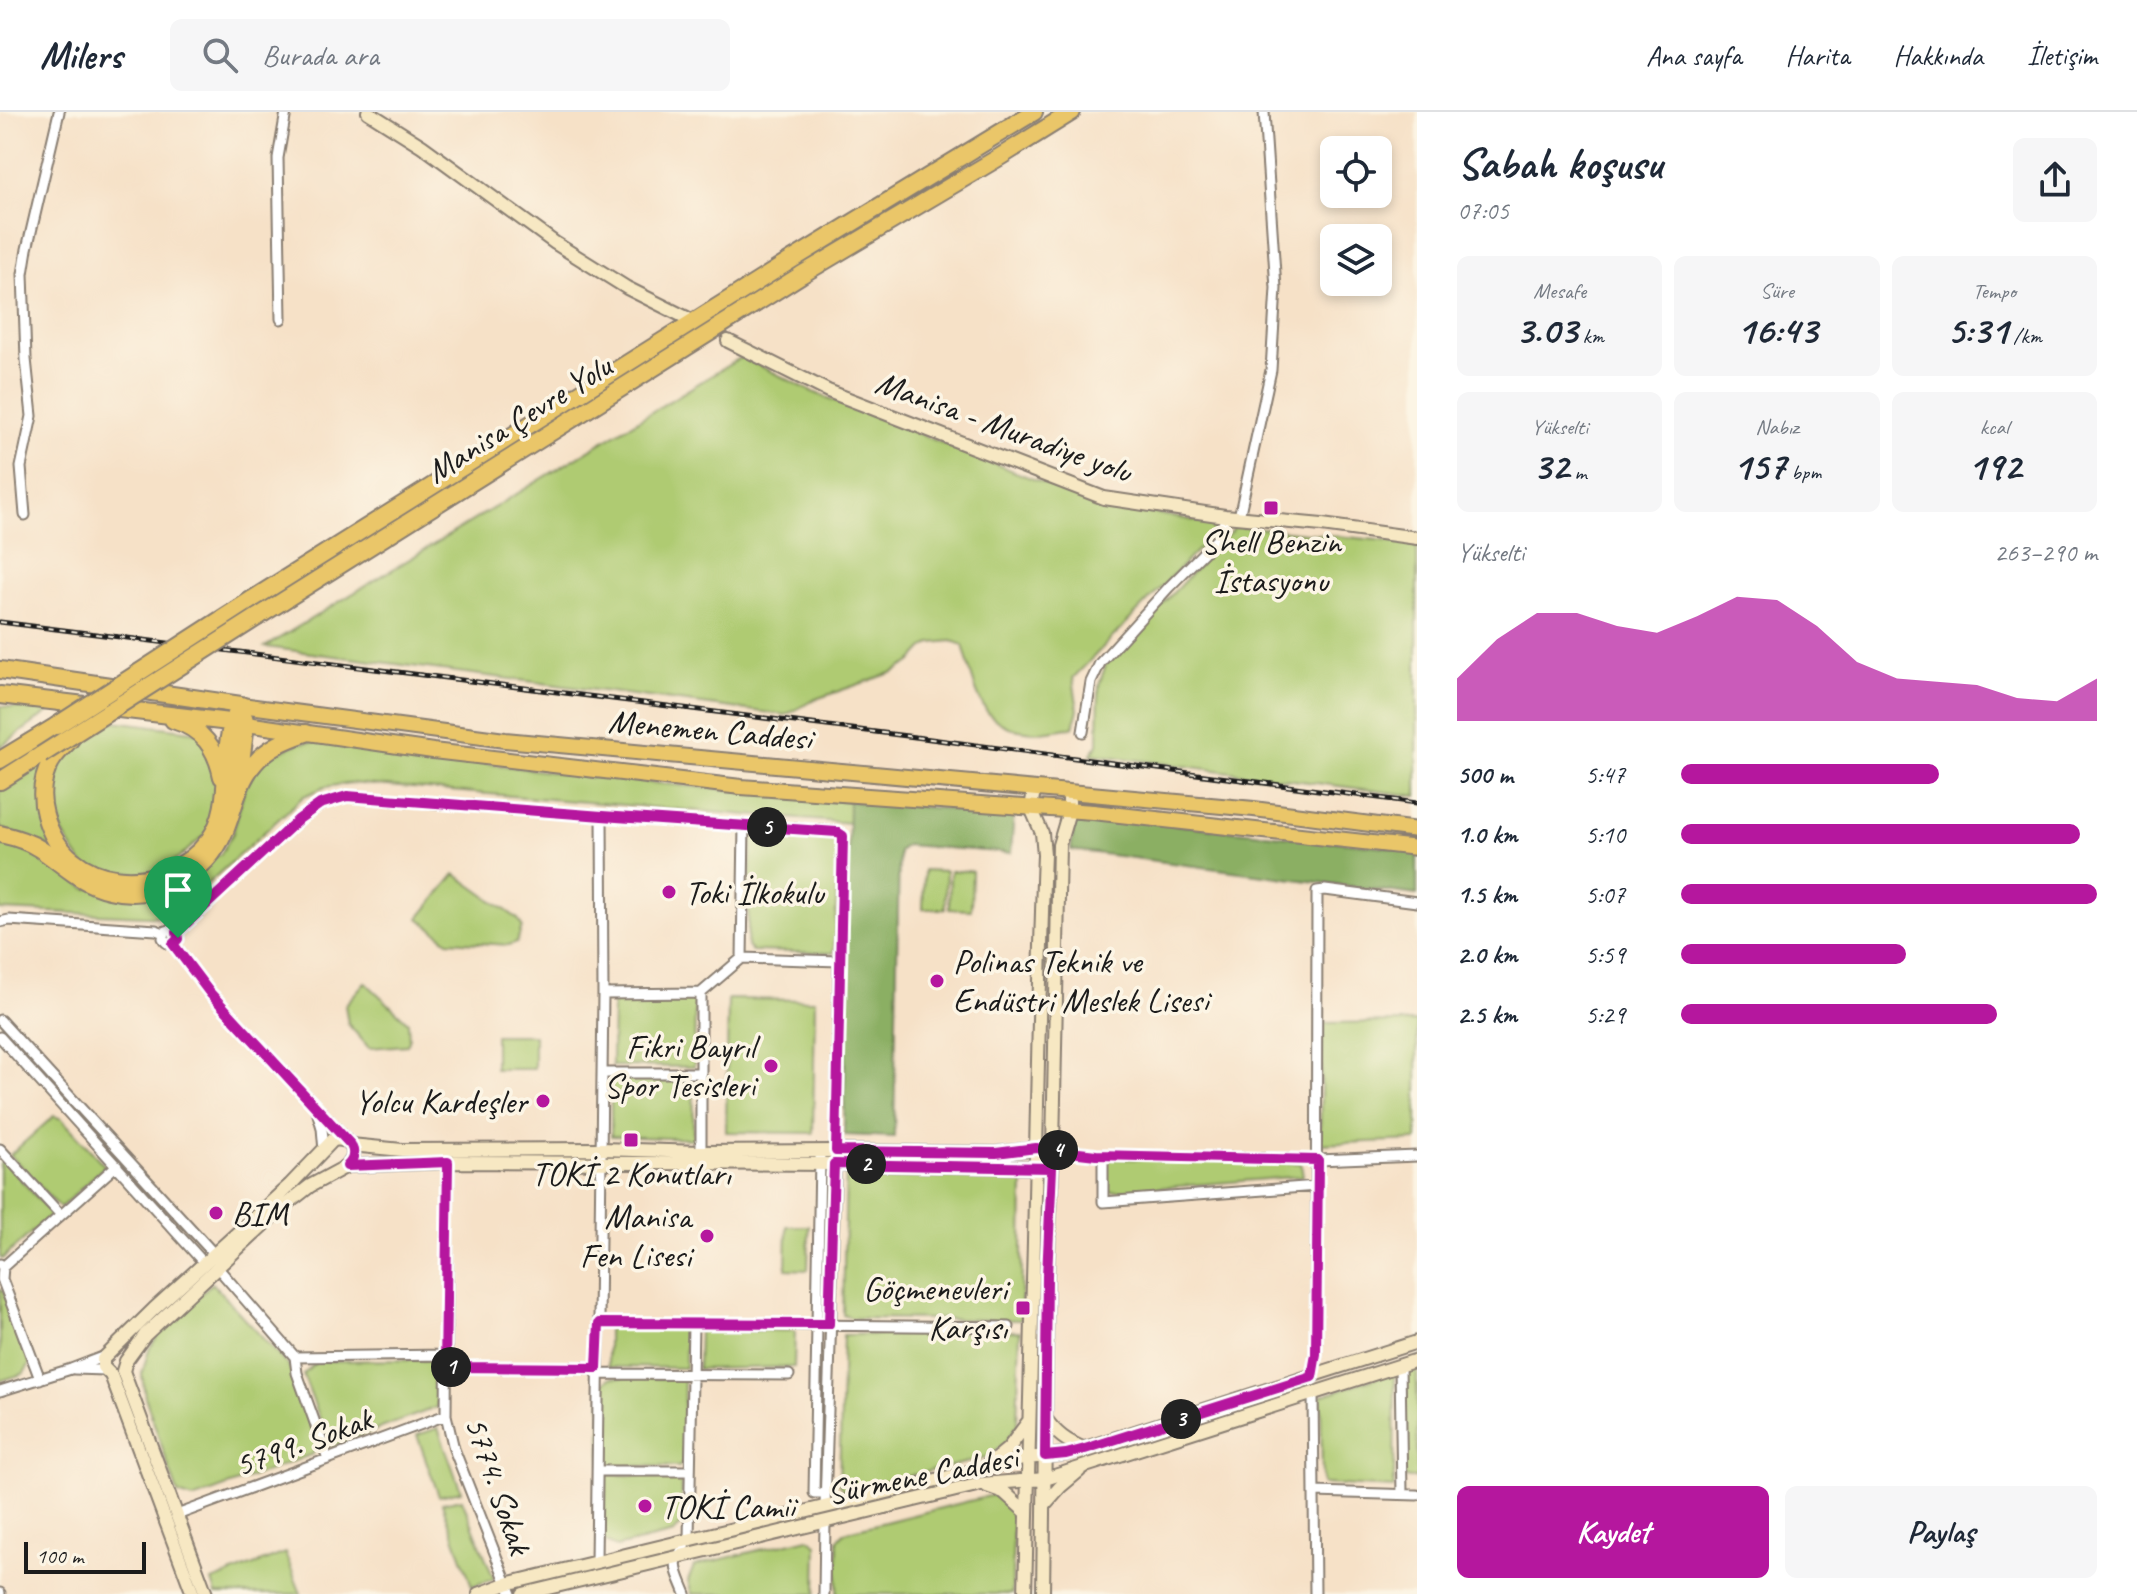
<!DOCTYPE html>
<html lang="tr">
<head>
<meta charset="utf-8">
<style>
	:root { --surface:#fff; --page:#f6f6f7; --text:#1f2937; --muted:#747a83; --line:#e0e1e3; --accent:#b5179e }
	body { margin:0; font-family:Caveat,sans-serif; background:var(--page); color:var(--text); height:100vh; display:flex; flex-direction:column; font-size:30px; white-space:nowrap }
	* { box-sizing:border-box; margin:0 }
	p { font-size:26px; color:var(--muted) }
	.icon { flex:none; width:44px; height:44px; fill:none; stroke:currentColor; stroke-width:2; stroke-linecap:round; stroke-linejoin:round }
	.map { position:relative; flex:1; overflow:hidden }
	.panel { display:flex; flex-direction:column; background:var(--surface); width:720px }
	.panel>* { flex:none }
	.tools { position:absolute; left:1320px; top:24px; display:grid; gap:16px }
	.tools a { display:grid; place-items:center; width:72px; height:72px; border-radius:12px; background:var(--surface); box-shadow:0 4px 12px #0003; font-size:40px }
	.scale { position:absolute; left:24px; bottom:20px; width:122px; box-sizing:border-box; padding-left:8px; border:4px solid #1c1c1c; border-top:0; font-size:22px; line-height:28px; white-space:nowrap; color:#1c1c1c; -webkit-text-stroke:6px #fcf5e5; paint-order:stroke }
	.pin { position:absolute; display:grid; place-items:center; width:68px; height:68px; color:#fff; margin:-82px -34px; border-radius:50% 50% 50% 0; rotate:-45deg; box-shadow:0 0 8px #0007 }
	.pin .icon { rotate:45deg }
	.km { position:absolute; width:40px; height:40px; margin:-20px; border-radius:50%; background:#222; color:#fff; font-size:22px; line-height:40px; text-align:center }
	.round { display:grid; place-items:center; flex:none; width:84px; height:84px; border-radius:12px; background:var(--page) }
	.head { display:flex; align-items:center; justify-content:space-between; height:136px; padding:0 40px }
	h1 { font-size:44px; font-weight:800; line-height:60px }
	.figures { display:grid; grid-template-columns:repeat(3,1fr); gap:12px; height:136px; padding:8px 40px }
	.figures div { display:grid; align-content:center; border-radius:12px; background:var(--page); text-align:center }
	.figures b { font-size:40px; font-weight:800 }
	.figures small { font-size:22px; font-weight:400 }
	.figures p { font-size:22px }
	.chart { height:224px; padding:16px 40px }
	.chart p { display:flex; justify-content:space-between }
	.chart svg { width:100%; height:144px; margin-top:8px; fill:var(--accent); opacity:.7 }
	.action { display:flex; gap:16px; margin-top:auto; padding:16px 40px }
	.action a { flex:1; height:92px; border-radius:12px; background:var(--accent); color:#fff; font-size:32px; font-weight:800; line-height:92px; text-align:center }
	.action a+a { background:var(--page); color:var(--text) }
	ul { padding:0 40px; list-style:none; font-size:26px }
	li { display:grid; grid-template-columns:128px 96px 1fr; align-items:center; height:60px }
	li i { height:20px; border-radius:10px; background:var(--accent) }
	header { display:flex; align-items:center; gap:48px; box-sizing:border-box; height:112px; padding:0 40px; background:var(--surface); border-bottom:2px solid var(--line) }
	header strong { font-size:38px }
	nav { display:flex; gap:44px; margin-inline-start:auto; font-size:28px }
	.search { width:560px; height:72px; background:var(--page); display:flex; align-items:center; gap:20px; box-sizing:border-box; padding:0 28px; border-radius:12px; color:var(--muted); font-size:30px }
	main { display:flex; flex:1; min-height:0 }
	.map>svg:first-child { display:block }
	.green { fill:#afcb72; stroke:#667447; stroke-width:2 }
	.forest { fill:#8baf64; stroke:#546640; stroke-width:2 }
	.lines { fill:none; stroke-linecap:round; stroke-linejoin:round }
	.street-casing { stroke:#897e72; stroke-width:13 }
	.secondary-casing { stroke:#897e72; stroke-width:16 }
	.primary-casing { stroke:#897e72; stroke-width:18 }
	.highway-casing { stroke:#897e72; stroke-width:20 }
	.street { stroke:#fff; stroke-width:9 }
	.secondary { stroke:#f7e8c3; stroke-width:12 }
	.primary { stroke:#eac669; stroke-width:14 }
	.highway { stroke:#eac669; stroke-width:16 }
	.rail-casing { stroke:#1c1c1c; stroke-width:5 }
	.rail { stroke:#fcf5e5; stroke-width:2; stroke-dasharray:6; stroke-linecap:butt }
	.highway-bridge-casing { stroke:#897e72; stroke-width:20; stroke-linecap:butt }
	.highway-bridge { stroke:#eac669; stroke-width:16 }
	.route-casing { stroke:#fff; stroke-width:16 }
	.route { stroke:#b5179e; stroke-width:10 }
	.poi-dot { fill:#b5179e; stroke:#fcf5e5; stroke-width:3 }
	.labels { text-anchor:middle; stroke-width:7; stroke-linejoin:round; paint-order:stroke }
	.street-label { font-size:34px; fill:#1c1c1c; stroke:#fcf5e5 }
	.poi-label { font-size:34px; fill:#1c1c1c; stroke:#fcf5e5; text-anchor:start }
</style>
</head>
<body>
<header>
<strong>Milers</strong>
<div class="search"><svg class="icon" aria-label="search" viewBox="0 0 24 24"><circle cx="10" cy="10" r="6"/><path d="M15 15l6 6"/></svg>Burada ara</div>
<nav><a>Ana sayfa</a><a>Harita</a><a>Hakkında</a><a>İletişim</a></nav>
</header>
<main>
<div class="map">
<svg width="1417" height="1482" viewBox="0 0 1417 1482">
	<rect width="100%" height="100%" fill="#fcf5e5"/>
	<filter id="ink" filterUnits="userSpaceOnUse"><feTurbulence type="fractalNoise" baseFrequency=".0125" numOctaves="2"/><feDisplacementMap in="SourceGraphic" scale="16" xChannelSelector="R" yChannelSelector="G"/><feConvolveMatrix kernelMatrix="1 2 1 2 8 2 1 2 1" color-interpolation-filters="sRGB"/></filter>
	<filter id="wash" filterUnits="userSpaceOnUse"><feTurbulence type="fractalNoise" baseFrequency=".006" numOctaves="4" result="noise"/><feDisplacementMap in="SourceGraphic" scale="32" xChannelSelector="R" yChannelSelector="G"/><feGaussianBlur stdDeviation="1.8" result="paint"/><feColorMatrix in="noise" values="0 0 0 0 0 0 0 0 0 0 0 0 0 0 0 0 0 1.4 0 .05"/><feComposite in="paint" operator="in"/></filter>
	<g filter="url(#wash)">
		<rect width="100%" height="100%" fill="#f6e1c7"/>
		<path class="green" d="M 742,245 L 813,280 L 1089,389 L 1212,412 L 1215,420 L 1073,566 L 1078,598 L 1073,615 C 1045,621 1013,625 990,603 C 976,589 969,553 963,533 L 952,529 L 932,531 L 923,537 L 911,550 L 894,560 L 816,587 L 786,603 L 265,535 Z
			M 1236,414 L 1417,432 L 1417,684 L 1091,642 L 1098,632 L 1099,573 L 1106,552 Z
			M 0,594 L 50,599 L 0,635 Z
			M 114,609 L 200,620 L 220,655 L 216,714 L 157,764 L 85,756 C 68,730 41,696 52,663 C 59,644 98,620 114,609 Z
			M 321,629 L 580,664 L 849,689 L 850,711 L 350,671 L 325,675 L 304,684 L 171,805 L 0,798 L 0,730 C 33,736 60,759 87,777 L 220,743 L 233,721 L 244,677 L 263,647 L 299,631 Z
			M 43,649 L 58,738 L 0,716 L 0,677 Z
			M 752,721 L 839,729 L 834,841 L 752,839 L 747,835 Z
			M 924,758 L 946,759 L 945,797 L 923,797 Z
			M 950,759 L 972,759 L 971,798 L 949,797 Z
			M 455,762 L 518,807 L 522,814 L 517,830 L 509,833 L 448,829 L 419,806 Z
			M 365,870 L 408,910 L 409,928 L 407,933 L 369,936 L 348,912 L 345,893 Z
			M 613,887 L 695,887 L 694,955 L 612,954 Z
			M 728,887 L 815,888 L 813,1021 L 726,1020 Z
			M 1417,910 L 1417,1028 L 1320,1032 L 1322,911 Z
			M 495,923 L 534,923 L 534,957 L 495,957 Z
			M 611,966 L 694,969 L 693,1027 L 611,1024 Z
			M 54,1004 L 62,1007 L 105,1054 L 60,1096 L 10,1043 Z
			M 1106,1046 L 1301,1051 L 1303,1064 L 1107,1080 Z
			M 3,1048 L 52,1102 L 2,1147 L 0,1145 L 0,1052 Z
			M 846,1059 L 1014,1060 L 1023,1069 L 1021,1208 L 852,1206 L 843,1203 Z
			M 787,1114 L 809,1114 L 808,1158 L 786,1157 Z
			M 212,1171 L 290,1256 L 317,1332 L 313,1342 L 193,1387 L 178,1382 L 145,1285 L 142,1262 L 149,1237 L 159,1222 Z
			M 0,1177 L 3,1179 L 30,1252 L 23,1262 L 0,1269 Z
			M 613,1214 L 686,1215 L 685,1256 L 608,1255 L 608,1218 Z
			M 699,1217 L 795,1219 L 794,1255 L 698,1257 Z
			M 1020,1219 L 1017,1313 L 1005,1331 L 986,1346 L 844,1379 L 839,1372 L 843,1223 Z
			M 429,1248 L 437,1254 L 437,1295 L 331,1335 L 303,1263 L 317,1249 Z
			M 1417,1254 L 1417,1366 L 1404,1366 L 1403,1259 Z
			M 1395,1259 L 1394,1376 L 1322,1372 L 1321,1284 Z
			M 611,1265 L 684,1267 L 683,1350 L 679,1355 L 601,1353 L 601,1273 Z
			M 438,1316 L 461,1379 L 439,1384 L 417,1323 Z
			M 609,1362 L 681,1366 L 681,1413 L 674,1421 L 616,1435 L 602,1428 L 601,1370 Z
			M 993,1383 L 1013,1394 L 1012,1482 L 837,1482 L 838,1428 L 845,1420 Z
			M 462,1387 L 494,1467 L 472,1474 L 442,1391 Z
			M 808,1426 L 817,1432 L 816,1482 L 692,1482 L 688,1469 L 694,1454 Z
			M 285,1441 L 301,1482 L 216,1482 L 212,1469 Z"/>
		<path class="forest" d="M 849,689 L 1014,702 L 1011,741 L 906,733 L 899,739 L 894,1025 L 844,1023 Z
			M 1084,703 L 1417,738 L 1417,783 L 1071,738 L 1074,712 Z"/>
	</g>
	<g filter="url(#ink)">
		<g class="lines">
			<g class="street-casing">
				<path id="street" d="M 281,207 L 278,46 L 286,0
					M 25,403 L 21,355 L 32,304 L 26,247 L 23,162 L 27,137 L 59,0
					M 1239,405 L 1271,258 L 1276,176 L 1264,0
					M 1083,620 L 1091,570 L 1100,551 L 1169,475 L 1221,423 L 1225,404
					M 0,810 L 9,808 L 156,818 L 164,821
					M 177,820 L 173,817 L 166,819 L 163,826 C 166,833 174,834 178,827 L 177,820 L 299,707 C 315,695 327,688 347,684 L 602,704 L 837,720 L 843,724 L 839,849
					M 173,832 L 210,881 L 348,1029
					M 742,846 L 839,849 L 836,1039 L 825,1395
					M 603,882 L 701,881
					M 0,908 L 215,1143
					M 0,925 L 204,1151
					M 602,961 L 700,961
					M 317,999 L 322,1016 L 324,1039
					M 0,1037 L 60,1102
					M 1053,1037 L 1096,1043 L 1318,1048 L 1417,1044
					M 701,1040 L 701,881 L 742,846 L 744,713
					M 1103,1043 L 1103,1090 L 1317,1074
					M 820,1046 L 814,1381 L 825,1381
					M 448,1050 L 446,1303 L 454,1337 L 511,1482
					M 0,1152 L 3,1155 L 2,1167 L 40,1267
					M 3,1155 L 117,1053
					M 217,1155 L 295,1245 L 446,1243
					M 599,1211 L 1009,1215
					M 295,1245 L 297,1261 L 328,1347
					M 1400,1253 L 1402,1382
					M 445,1255 L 597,1256
					M 74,1257 L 105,1258
					M 597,1262 L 789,1263
					M 1312,1265 L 1316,1242 L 1317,779 L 1325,778 L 1417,790
					M 0,1279 L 71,1257 L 105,1244
					M 1313,1282 L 1315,1482
					M 597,1359 L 689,1359
					M 1314,1380 L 1417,1383
					M 177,1403 L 446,1303
					M 596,1450 L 603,882 L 602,704
					M 0,1481 L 0,1482
					M 686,1482 C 675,1454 670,1453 689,1427 L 693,1212
					M 824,1482 L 825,1410"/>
			</g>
			<g class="secondary-casing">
				<path id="secondary" d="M 368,0 L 422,34 L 555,131 L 627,176 L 687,206
					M 728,229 L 828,279 L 1104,386 L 1225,404 L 1322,413 L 1417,426
					M 351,1033 L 402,1038 L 601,1037 L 701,1040 L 836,1039 L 996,1041 L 1043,1036
					M 1045,1306 C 1056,1322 1067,1330 1085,1337
					M 986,1355 L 1008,1337 L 1028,1310
					M 987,1374 L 1004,1380 L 1027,1401
					M 1044,1393 L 1060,1375 L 1079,1359
					M 193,1482 L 111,1263 L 103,1255 L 103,1247 L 154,1197 L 290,1073 L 333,1028 C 351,1025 360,1041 347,1054
					M 206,1482 L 123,1259 L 126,1249 L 145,1223 L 278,1099 L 310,1074 L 347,1054 L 448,1050 L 834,1052 L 1052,1056
					M 479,1482 L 506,1472 L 1027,1346 L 1066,1342 L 1417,1230
					M 523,1482 L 981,1372 L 1045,1367 L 1417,1248
					M 1025,1482 C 1028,1365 1032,1248 1034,1130 C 1037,1001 1039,872 1044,742 L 1042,721 L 1031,696 L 1034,678
					M 1043,1482 L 1047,1164 L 1053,1037 L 1059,733 L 1069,699 L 1069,680"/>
			</g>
			<g class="primary-casing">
				<path id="primary" d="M 241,593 L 505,628 L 1254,697 L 1417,718
					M 246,612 L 433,639 L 741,675 L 1093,700 L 1417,736"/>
			</g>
			<g class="highway-casing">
				<path id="highway" d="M 251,488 L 790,149 L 1034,0
					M 259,504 L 801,163 L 998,46 L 1072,0
					M 0,558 L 241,593
					M 0,583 L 246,612
					M 173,608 C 203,617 216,636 222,665
					M 71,627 C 64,634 56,641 51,650 C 41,667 40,684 45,703 C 65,780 164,787 209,728 C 234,694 220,647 233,609 C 235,604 238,598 241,593
					M 0,648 L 56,614
					M 0,669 L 41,643
					M 238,673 L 246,612 L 244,605
					M 0,722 C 14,725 28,729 40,737 C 63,752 81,772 109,778 C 156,790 206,764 225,719 C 234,697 238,670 254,652 C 268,635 286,628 306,621"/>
			</g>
			<use href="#street" class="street"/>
			<use href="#secondary" class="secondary"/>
			<use href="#primary" class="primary"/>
			<use href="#highway" class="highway"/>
			<g class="rail-casing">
				<path id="rail" d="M 0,510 L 923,626 L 1417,691"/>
			</g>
			<use href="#rail" class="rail"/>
			<g class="highway-bridge-casing">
				<path id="highway-bridge" d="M 56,614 L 251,488
					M 41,643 L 259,504"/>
			</g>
			<use href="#highway-bridge" class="highway-bridge"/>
		</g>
	</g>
	<g class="lines" filter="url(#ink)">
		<g class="route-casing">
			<path id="route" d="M 347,684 L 602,704 L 837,720 L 843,724 L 836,1039 L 996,1041 L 1036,1036 L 1096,1043 L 1318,1048 L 1316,1242 L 1312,1265 L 1085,1337 L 1066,1342 L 1045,1344 L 1047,1164 L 1052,1056 L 834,1052 L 829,1212 L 599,1211 L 597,1256 L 445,1255 L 448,1050 L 347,1054 C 354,1048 355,1041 351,1033 L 210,881 L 173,832 L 178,827 L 177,820 L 299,707 L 320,692 Z"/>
		</g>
		<use href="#route" class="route"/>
	</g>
	<g class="poi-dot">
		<rect x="1263" y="388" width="16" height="16" rx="4"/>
		<circle cx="669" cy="780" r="8"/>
		<circle cx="937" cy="869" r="8"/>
		<circle cx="771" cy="954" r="8"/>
		<circle cx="543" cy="989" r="8"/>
		<rect x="623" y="1020" width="16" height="16" rx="4"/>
		<circle cx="216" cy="1101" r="8"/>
		<circle cx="707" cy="1124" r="8"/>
		<rect x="1015" y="1188" width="16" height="16" rx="4"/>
		<circle cx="645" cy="1394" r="8"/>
	</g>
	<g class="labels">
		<g class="street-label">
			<text transform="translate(518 306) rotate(-32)" y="12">Manisa Çevre Yolu</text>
			<text transform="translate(1004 314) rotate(20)" y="12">Manisa - Muradiye yolu</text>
			<text transform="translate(710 617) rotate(5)" y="12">Menemen Caddesi</text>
			<text transform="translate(303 1329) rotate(-20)" y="12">5799. Sokak</text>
			<text transform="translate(922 1362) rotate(-11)" y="12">Sürmene Caddesi</text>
			<text transform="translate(499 1373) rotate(71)" y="12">5774. Sokak</text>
		</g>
		<g class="poi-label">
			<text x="1271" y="441" text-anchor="middle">Shell Benzin<tspan x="1271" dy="39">İstasyonu</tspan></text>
			<text x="685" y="792">Toki İlkokulu</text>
			<text x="953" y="861">Polinas Teknik ve<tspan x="953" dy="39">Endüstri Meslek Lisesi</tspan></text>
			<text x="755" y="946" text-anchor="end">Fikri Bayrıl<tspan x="755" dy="39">Spor Tesisleri</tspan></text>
			<text x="527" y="1001" text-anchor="end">Yolcu Kardeşler</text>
			<text x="631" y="1073" text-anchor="middle">TOKİ 2 Konutları</text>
			<text x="232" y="1113">BIM</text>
			<text x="691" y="1116" text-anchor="end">Manisa<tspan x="691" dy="39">Fen Lisesi</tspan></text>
			<text x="1007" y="1188" text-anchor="end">Göçmenevleri<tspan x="1007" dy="39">Karşısı</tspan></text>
			<text x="661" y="1406">TOKİ Camii</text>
		</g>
	</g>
</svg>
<div class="tools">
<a><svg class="icon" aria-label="locate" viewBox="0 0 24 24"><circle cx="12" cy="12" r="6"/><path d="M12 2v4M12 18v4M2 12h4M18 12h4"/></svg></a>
<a><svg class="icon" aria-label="layers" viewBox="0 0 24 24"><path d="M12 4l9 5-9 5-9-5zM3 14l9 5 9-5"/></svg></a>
</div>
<div class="scale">100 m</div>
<div class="pin" style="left:178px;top:826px;background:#1e9e55"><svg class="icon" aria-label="arrive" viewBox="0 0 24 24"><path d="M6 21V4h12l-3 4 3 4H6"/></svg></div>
<b class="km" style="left:451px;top:1255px">1</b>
<b class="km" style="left:866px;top:1052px">2</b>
<b class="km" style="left:1181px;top:1307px">3</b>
<b class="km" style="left:1058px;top:1038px">4</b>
<b class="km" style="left:767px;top:715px">5</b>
</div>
<section class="panel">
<div class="head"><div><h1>Sabah koşusu</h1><p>07:05</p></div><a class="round"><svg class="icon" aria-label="share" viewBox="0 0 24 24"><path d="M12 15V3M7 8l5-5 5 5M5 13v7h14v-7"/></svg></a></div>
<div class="figures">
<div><p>Mesafe</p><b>3.03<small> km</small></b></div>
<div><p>Süre</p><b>16:43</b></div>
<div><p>Tempo</p><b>5:31<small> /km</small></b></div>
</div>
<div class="figures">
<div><p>Yükselti</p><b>32<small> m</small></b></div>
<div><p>Nabız</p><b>157<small> bpm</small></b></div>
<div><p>kcal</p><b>192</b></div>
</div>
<div class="chart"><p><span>Yükselti</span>263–290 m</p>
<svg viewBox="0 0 160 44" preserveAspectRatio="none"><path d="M0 44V31L10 19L20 11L30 11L40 15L50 17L60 12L70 6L80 7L90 15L100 26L110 31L120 32L130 33L140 37L150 38L160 31V44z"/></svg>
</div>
<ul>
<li><b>500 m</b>5:47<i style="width:62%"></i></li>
<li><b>1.0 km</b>5:10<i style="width:96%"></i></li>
<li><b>1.5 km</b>5:07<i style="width:100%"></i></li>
<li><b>2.0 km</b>5:59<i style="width:54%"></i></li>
<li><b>2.5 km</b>5:29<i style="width:76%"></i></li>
</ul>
<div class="action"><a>Kaydet</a><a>Paylaş</a></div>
</section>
</main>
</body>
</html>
